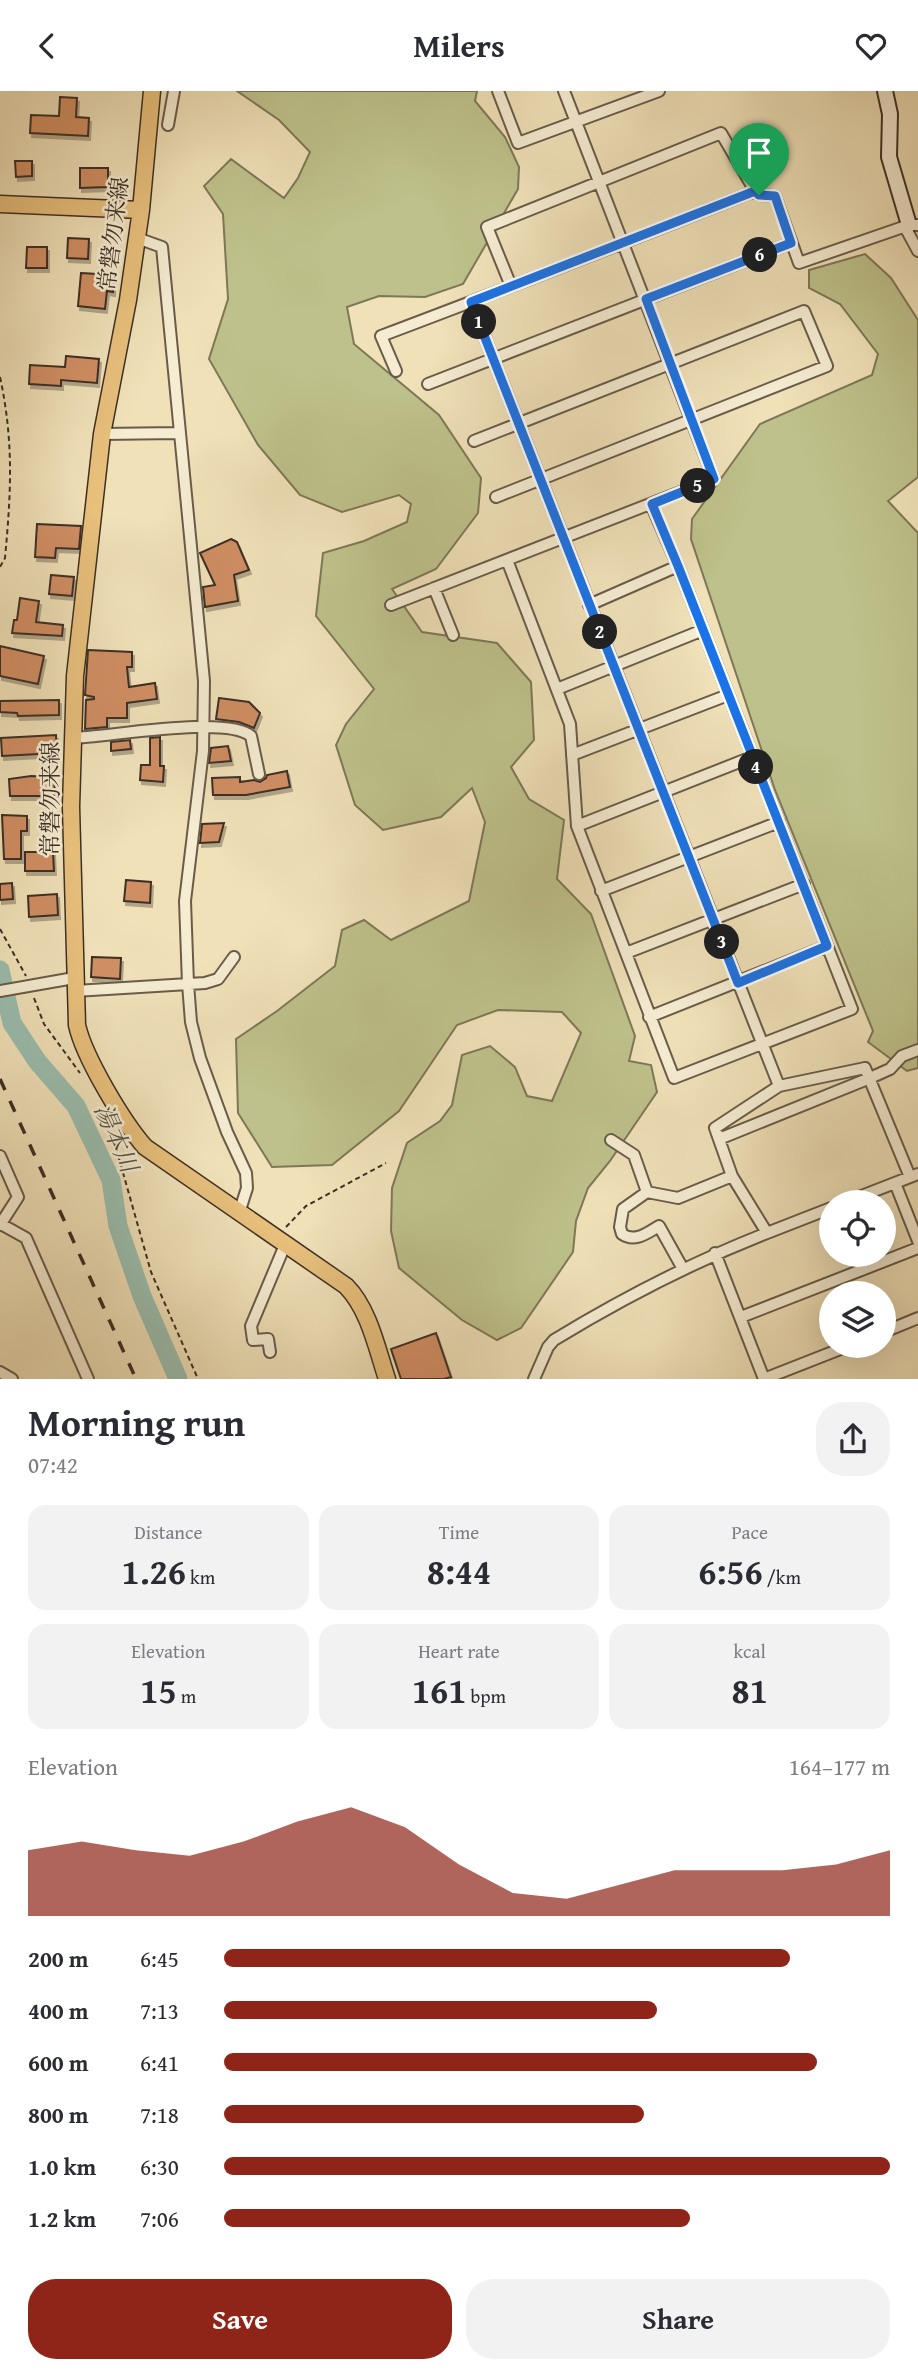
<!DOCTYPE html>
<html lang="en">
<head>
<meta charset="utf-8">
<style>
	:root { --surface:#fff; --page:#f2f2f3; --text:#2b2b33; --muted:#7c7c81; --accent:#8f2418 }
	body { margin:0; font-family:"Gentium Book Plus","Noto Serif JP",serif; background:var(--page); color:var(--text); height:100vh; display:flex; flex-direction:column; font-size:26px; white-space:nowrap }
	* { box-sizing:border-box; margin:0 }
	p { font-size:23px; color:var(--muted) }
	.icon { flex:none; width:38px; height:38px; fill:none; stroke:currentColor; stroke-width:2; stroke-linecap:round; stroke-linejoin:round }
	.map { position:relative; height:1288px; overflow:hidden }
	.details { display:flex; flex-direction:column; background:var(--surface); flex:1 }
	.details>* { flex:none }
	.tools { position:absolute; left:819px; top:1099px; display:grid; gap:14px }
	.tools a { display:grid; place-items:center; width:77px; height:77px; border-radius:50%; background:var(--surface); box-shadow:0 7px 28px #0002; font-size:35px }
	.pin { position:absolute; display:grid; place-items:center; width:60px; height:60px; color:#fff; margin:-72px -30px; border-radius:50% 50% 50% 0; rotate:-45deg; box-shadow:0 0 7px #0007 }
	.pin .icon { rotate:45deg }
	.km { position:absolute; width:35px; height:35px; margin:-18px; border-radius:50%; background:#222; color:#fff; font-size:19px; line-height:35px; text-align:center }
	.round { display:grid; place-items:center; flex:none; width:74px; height:74px; border-radius:28px; background:var(--page) }
	.head { display:flex; align-items:center; justify-content:space-between; height:119px; padding:0 28px }
	h1 { font-size:38px; font-weight:800; line-height:52px }
	.metrics { display:grid; grid-template-columns:repeat(3,1fr); gap:10px; height:119px; padding:7px 28px }
	.metrics div { display:grid; align-content:center; border-radius:18px; background:var(--page); text-align:center }
	.metrics b { font-size:35px; font-weight:800 }
	.metrics small { font-size:19px; font-weight:400 }
	.metrics p { font-size:19px }
	.chart { height:196px; padding:14px 28px }
	.chart p { display:flex; justify-content:space-between }
	.chart svg { width:100%; height:126px; margin-top:7px; fill:var(--accent); opacity:.7 }
	.primary-button { display:flex; gap:14px; margin-top:auto; padding:14px 28px }
	.primary-button a { flex:1; height:80px; border-radius:28px; background:var(--accent); color:#fff; font-size:28px; font-weight:800; line-height:80px; text-align:center }
	.primary-button a+a { background:var(--page); color:var(--text) }
	ul { padding:0 28px; list-style:none; font-size:23px }
	li { display:grid; grid-template-columns:112px 84px 1fr; align-items:center; height:52px }
	li i { height:18px; border-radius:9px; background:var(--accent) }
	header { display:flex; justify-content:space-between; align-items:center; height:91px; padding:0 28px; background:var(--surface); font-size:32px; font-weight:800 }
	.map>svg:first-child { display:block }
	.green { fill:#bec18b; stroke:#7d7858; stroke-width:2 }
	.lines { fill:none; stroke-linecap:round; stroke-linejoin:round }
	.river { stroke:#9abeaf; stroke-width:19 }
	.building { fill:#d08e63; stroke:#3c2f25; stroke-width:2; filter:url(#shadow) }
	.street-casing { stroke:#695c4a; stroke-width:14 }
	.secondary-casing { stroke:#3c2f25; stroke-width:18 }
	.primary-casing { stroke:#3c2f25; stroke-width:19 }
	.path { stroke:#3c2f25; stroke-width:2; stroke-dasharray:5 3.5; stroke-linecap:butt }
	.street { stroke:#f5ecd2; stroke-width:10 }
	.secondary { stroke:#f5ecd2; stroke-width:14 }
	.primary { stroke:#e8c07c; stroke-width:16 }
	.rail { stroke:#3c2f25; stroke-width:3.5; stroke-dasharray:12 12; stroke-linecap:butt }
	.route-casing { stroke:#fff; stroke-width:14 }
	.route { stroke:#1a73e8; stroke-width:9 }
	.labels { text-anchor:middle; stroke-width:5; stroke-linejoin:round; paint-order:stroke }
	.street-label { font-size:23px; fill:#3c2f25; stroke:#f5ecd2 }
	.water-label { font-size:24px; font-style:italic; fill:#545348; stroke:#f5ecd2 }
</style>
</head>
<body>
<header><svg class="icon" aria-label="back" viewBox="0 0 24 24"><path d="M15 5l-7 7 7 7"/></svg>Milers<svg class="icon" aria-label="heart" viewBox="0 0 24 24"><path d="M12 20l-8-8c-3-5 5-10 8-4 3-6 11-1 8 4z"/></svg></header>
<div class="map">
<svg width="918" height="1288" viewBox="0 0 918 1288">
	<defs>
		<filter id="shadow"><feDropShadow dx="2" dy="4" stdDeviation="0" flood-color="#0004"/></filter>
	</defs>
	<rect width="100%" height="100%" fill="#f0e1b9"/>
	<filter id="stains"><feTurbulence type="fractalNoise" baseFrequency=".00286" numOctaves="4"/><feColorMatrix values="0 0 0 0 .2 0 0 0 0 .09 0 0 0 0 .02 0 0 0 .5 -.17"/></filter>
	<radialGradient id="worn" r=".72"><stop offset=".6" stop-color="#630" stop-opacity="0"/><stop offset="1" stop-color="#630" stop-opacity=".3"/></radialGradient>
	<path class="green" d="M 237,0 L 477,0 L 475,10 L 505,46 L 519,76 L 518,98 L 463,193 L 425,206 L 379,205 L 347,216 L 354,253 L 439,324 L 481,387 L 478,422 L 436,478 L 392,498 L 422,541 L 497,552 L 531,591 L 534,649 L 511,676 L 529,708 L 564,729 L 557,788 L 591,823 L 635,945 L 629,970 L 651,974 L 657,1001 L 610,1070 L 588,1097 L 576,1130 L 573,1161 L 521,1237 L 497,1249 L 462,1229 L 399,1177 L 391,1140 L 392,1097 L 407,1052 L 440,1030 L 452,1014 L 462,964 L 490,955 L 515,976 L 527,1005 L 552,1010 L 581,942 L 562,921 L 498,919 L 457,934 L 399,1020 L 332,1074 L 272,1076 L 238,1022 L 236,948 L 277,920 L 335,875 L 342,839 L 364,829 L 391,849 L 469,810 L 485,731 L 472,697 L 441,726 L 383,739 L 355,714 L 336,654 L 346,633 L 374,598 L 316,525 L 323,462 L 364,450 L 407,431 L 411,413 L 399,404 L 342,421 L 300,404 L 258,354 L 209,268 L 228,208 L 223,123 L 204,95 L 231,68 L 284,107 L 298,87 L 310,61 L 279,29 Z
		M 865,163 L 891,187 L 918,229 L 918,386 L 888,410 L 918,442 L 918,977 L 907,980 L 868,951 L 873,940 L 775,699 L 691,448 L 692,428 L 760,333 L 872,284 L 878,263 L 840,213 L 809,197 L 809,179 Z"/>
	<g class="lines">
		<path class="river" d="M 0,879 L 12,932 L 37,970 L 76,1015 L 111,1089 L 118,1135 L 142,1205 L 178,1288"/>
	</g>
	<path class="building" d="M 60,6 L 77,7 L 76,26 L 89,27 L 88,45 L 30,42 L 31,24 L 59,25 Z
		M 15,70 L 32,70 L 32,85 L 16,86 Z
		M 80,77 L 108,77 L 108,96 L 80,97 Z
		M 68,147 L 89,148 L 88,168 L 67,167 Z
		M 27,156 L 47,156 L 47,177 L 26,177 Z
		M 81,182 L 114,184 L 113,201 L 107,200 L 105,218 L 78,215 Z
		M 66,265 L 99,268 L 97,292 L 61,289 L 61,295 L 29,293 L 30,274 L 65,276 Z
		M 37,433 L 81,435 L 79,458 L 56,457 L 55,467 L 35,466 Z
		M 231,448 L 237,451 L 249,479 L 234,484 L 238,510 L 205,516 L 203,496 L 215,494 L 200,462 Z
		M 51,484 L 74,486 L 72,505 L 49,503 Z
		M 20,507 L 39,510 L 36,531 L 63,534 L 62,545 L 12,542 L 14,529 L 17,529 Z
		M 0,555 L 44,565 L 38,593 L 0,585 Z
		M 88,559 L 132,561 L 132,576 L 127,576 L 129,596 L 155,592 L 157,608 L 127,612 L 127,627 L 107,627 L 107,636 L 85,638 L 86,609 L 94,608 L 94,606 L 85,604 Z
		M 219,607 L 249,611 L 260,622 L 254,637 L 239,631 L 216,628 Z
		M 59,609 L 59,624 L 18,625 L 17,622 L 0,621 L 0,610 Z
		M 56,644 L 57,662 L 2,665 L 1,647 Z
		M 160,646 L 160,675 L 164,675 L 163,691 L 140,689 L 141,674 L 150,674 L 150,647 Z
		M 130,649 L 131,658 L 111,660 L 111,651 Z
		M 228,655 L 231,670 L 209,672 L 211,657 Z
		M 287,680 L 290,696 L 246,704 L 213,704 L 212,687 L 240,686 L 240,691 L 254,689 L 260,691 L 266,687 L 267,684 Z
		M 31,685 L 55,686 L 54,705 L 10,705 L 9,688 Z
		M 2,724 L 27,725 L 27,740 L 21,740 L 21,768 L 4,768 Z
		M 224,732 L 219,751 L 200,752 L 202,733 Z
		M 25,761 L 53,761 L 54,780 L 25,780 Z
		M 126,789 L 151,791 L 150,812 L 124,810 Z
		M 12,792 L 13,808 L 0,809 L 0,793 Z
		M 57,803 L 58,824 L 29,826 L 28,805 Z
		M 92,866 L 121,867 L 120,888 L 91,886 Z
		M 436,1242 L 451,1286 L 444,1288 L 401,1288 L 391,1258 Z"/>
	<g class="lines">
		<g class="street-casing">
			<path id="street" d="M 498,0 L 518,52 L 659,0
				M 168,34 L 174,0
				M 755,100 L 759,104 L 775,105 L 799,172 L 909,134 L 918,134
				M 905,136 L 918,160
				M 137,147 L 162,156 L 204,590 L 203,660 L 185,810 L 188,893 L 191,931 L 200,967 L 227,1041 L 246,1082 L 247,1097 L 239,1122
				M 471,211 L 779,995
				M 396,280 L 381,245 C 506,198 631,149 755,100 L 721,42 L 487,136 L 511,195
				M 428,293 L 791,152
				M 102,343 L 178,342
				M 474,350 L 804,220 L 827,275 L 496,406
				M 507,469 L 570,633 L 577,735 L 674,987 L 852,918 L 678,475 L 651,413
				M 434,497 L 453,544
				M 391,514 L 714,388 L 564,0
				M 589,514 L 678,475
				M 557,598 L 703,539
				M 72,647 C 109,646 226,624 251,645 L 259,683
				M 572,664 L 728,604
				M 577,735 L 752,666
				M 601,800 L 779,731
				M 626,862 L 804,793
				M 0,900 L 74,887
				M 75,900 L 205,892 L 218,888 L 234,866
				M 649,926 L 827,855
				M 719,1048 L 870,987 L 890,978 L 902,965 L 918,959
				M 611,1049 L 634,1064 L 647,1101 L 678,1107 L 732,1085
				M 0,1065 L 18,1106 L 0,1134
				M 895,1092 L 918,1150
				M 647,1101 L 623,1118 L 620,1136 L 622,1143 C 635,1152 647,1142 659,1135 L 683,1178
				M 846,1111 L 918,1083
				M 831,1117 L 767,1142 L 732,1085 L 715,1037 L 779,995 L 865,977 L 910,1086
				M 1,1133 L 26,1147 L 88,1288
				M 715,1162 L 764,1288
				M 741,1226 L 918,1157
				M 884,1241 L 918,1227
				M 270,1261 L 268,1248 L 253,1249 L 251,1235 L 285,1154
				M 0,1281 L 12,1288
				M 534,1288 L 548,1256 L 554,1249 C 623,1207 693,1171 767,1142
				M 764,1288 L 848,1255"/>
		</g>
		<g class="secondary-casing">
			<path id="secondary" d="M 885,0 L 890,23 L 889,66 L 909,134"/>
		</g>
		<g class="primary-casing">
			<path id="primary" d="M 152,0 L 141,119 L 128,209 L 102,343 L 75,585 L 71,716 L 77,934 C 84,966 123,1031 145,1056 L 346,1195 C 369,1218 377,1258 387,1288
				M 0,113 L 141,119"/>
		</g>
		<path class="path" d="M 0,286 C 14,351 11,402 5,467 L 0,476
			M 0,838 L 26,885
			M 34,907 L 44,933 L 80,982
			M 109,1032 L 151,1181 L 198,1288
			M 286,1136 L 306,1115 L 386,1072"/>
		<use href="#street" class="street"/>
		<use href="#secondary" class="secondary"/>
		<use href="#primary" class="primary"/>
		<path class="rail" d="M 0,988 L 136,1288"/>
	</g>
	<g class="lines">
		<g class="route-casing">
			<path id="route" d="M 755,100 L 759,104 L 775,105 L 791,152 L 646,208 L 714,388 L 652,413 L 678,475 L 827,855 L 738,892 L 471,211 Z"/>
		</g>
		<use href="#route" class="route"/>
	</g>
	<g class="labels">
		<g class="street-label">
			<text transform="translate(113 143) rotate(-83)" y="8">常磐勿来線</text>
			<text transform="translate(50 708) rotate(-90)" y="8">常磐勿来線</text>
		</g>
		<g class="water-label">
			<text transform="translate(116 1047) rotate(66)" y="8">湯本川</text>
		</g>
	</g>
	<rect width="100%" height="100%" filter="url(#stains)"/>
	<rect width="100%" height="100%" fill="url(#worn)"/>
</svg>
<div class="tools">
<a><svg class="icon" aria-label="locate" viewBox="0 0 24 24"><circle cx="12" cy="12" r="6"/><path d="M12 2v4M12 18v4M2 12h4M18 12h4"/></svg></a>
<a><svg class="icon" aria-label="layers" viewBox="0 0 24 24"><path d="M12 4l9 5-9 5-9-5zM3 14l9 5 9-5"/></svg></a>
</div>
<div class="pin" style="left:759px;top:104px;background:#1e9e55"><svg class="icon" aria-label="arrive" viewBox="0 0 24 24"><path d="M6 21V4h12l-3 4 3 4H6"/></svg></div>
<b class="km" style="left:479px;top:231px">1</b>
<b class="km" style="left:600px;top:541px">2</b>
<b class="km" style="left:722px;top:851px">3</b>
<b class="km" style="left:756px;top:676px">4</b>
<b class="km" style="left:698px;top:395px">5</b>
<b class="km" style="left:760px;top:164px">6</b>
</div>
<section class="details">
<div class="head"><div><h1>Morning run</h1><p>07:42</p></div><a class="round"><svg class="icon" aria-label="share" viewBox="0 0 24 24"><path d="M12 15V3M7 8l5-5 5 5M5 13v7h14v-7"/></svg></a></div>
<div class="metrics">
<div><p>Distance</p><b>1.26<small> km</small></b></div>
<div><p>Time</p><b>8:44</b></div>
<div><p>Pace</p><b>6:56<small> /km</small></b></div>
</div>
<div class="metrics">
<div><p>Elevation</p><b>15<small> m</small></b></div>
<div><p>Heart rate</p><b>161<small> bpm</small></b></div>
<div><p>kcal</p><b>81</b></div>
</div>
<div class="chart"><p><span>Elevation</span>164–177 m</p>
<svg viewBox="0 0 160 44" preserveAspectRatio="none"><path d="M0 44V21L10 18L20 21L30 23L40 18L50 11L60 6L70 13L80 26L90 36L100 38L110 33L120 28L130 28L140 28L150 26L160 21V44z"/></svg>
</div>
<ul>
<li><b>200 m</b>6:45<i style="width:85%"></i></li>
<li><b>400 m</b>7:13<i style="width:65%"></i></li>
<li><b>600 m</b>6:41<i style="width:89%"></i></li>
<li><b>800 m</b>7:18<i style="width:63%"></i></li>
<li><b>1.0 km</b>6:30<i style="width:100%"></i></li>
<li><b>1.2 km</b>7:06<i style="width:70%"></i></li>
</ul>
<div class="primary-button"><a>Save</a><a>Share</a></div>
</section>
</body>
</html>
